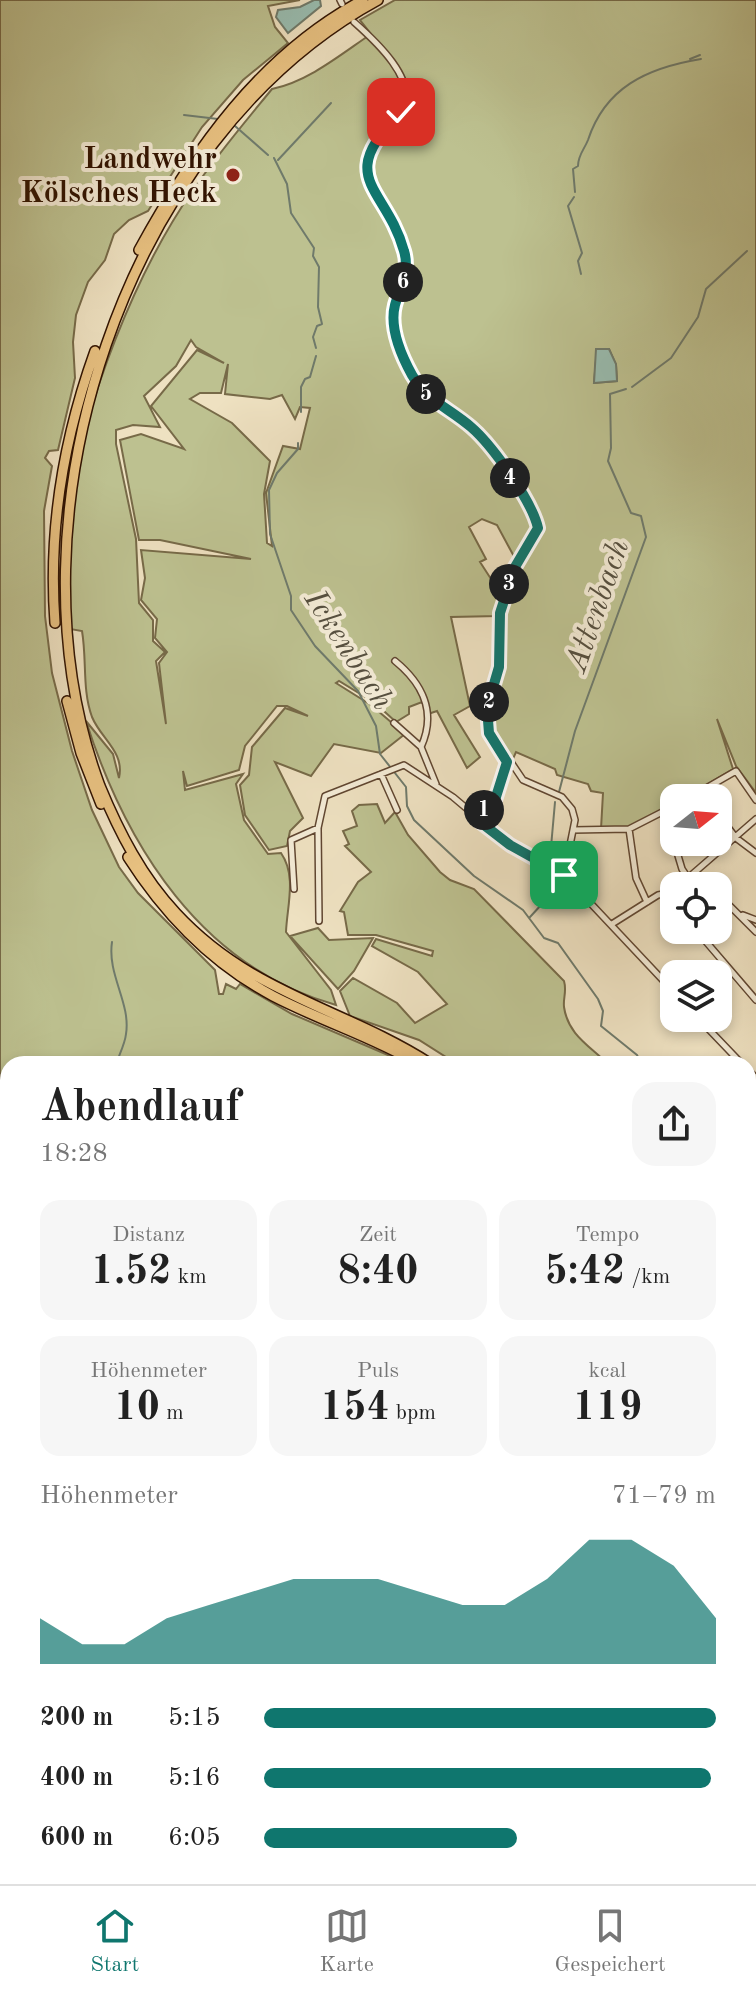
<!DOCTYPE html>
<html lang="de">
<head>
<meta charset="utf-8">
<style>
	:root { --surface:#fff; --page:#f6f6f6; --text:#222; --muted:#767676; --line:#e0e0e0; --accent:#0f766e }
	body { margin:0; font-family:"Old Standard TT",serif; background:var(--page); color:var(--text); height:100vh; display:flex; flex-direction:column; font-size:30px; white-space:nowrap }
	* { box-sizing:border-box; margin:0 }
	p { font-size:26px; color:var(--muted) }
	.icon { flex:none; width:44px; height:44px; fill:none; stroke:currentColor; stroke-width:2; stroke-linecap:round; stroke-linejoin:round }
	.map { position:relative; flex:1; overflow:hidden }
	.sheet { position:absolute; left:0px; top:1056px; width:756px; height:828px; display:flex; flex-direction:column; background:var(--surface); border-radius:24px 24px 0 0; box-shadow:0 4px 12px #0003 }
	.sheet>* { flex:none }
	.needle { width:52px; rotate:73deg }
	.tools { position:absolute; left:660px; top:784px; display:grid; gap:16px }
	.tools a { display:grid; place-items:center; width:72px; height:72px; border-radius:16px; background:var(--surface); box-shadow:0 4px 12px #0003; font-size:40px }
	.pin { position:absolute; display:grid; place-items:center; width:68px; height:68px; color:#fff; margin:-34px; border-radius:16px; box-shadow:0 4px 12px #0006 }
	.km { position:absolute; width:40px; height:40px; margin:-20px; border-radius:50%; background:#222; color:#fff; font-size:22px; line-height:40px; text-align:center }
	.round { display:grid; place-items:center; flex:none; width:84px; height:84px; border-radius:24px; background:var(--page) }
	.head { display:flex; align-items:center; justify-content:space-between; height:136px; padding:0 40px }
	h1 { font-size:44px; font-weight:700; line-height:60px }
	.figures { display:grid; grid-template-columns:repeat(3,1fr); gap:12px; height:136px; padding:8px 40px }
	.figures div { display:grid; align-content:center; border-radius:20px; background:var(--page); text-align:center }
	.figures b { font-size:40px; font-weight:700 }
	.figures small { font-size:22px; font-weight:400 }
	.figures p { font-size:22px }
	.chart { height:224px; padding:16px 40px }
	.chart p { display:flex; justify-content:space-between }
	.chart svg { width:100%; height:144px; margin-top:8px; fill:var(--accent); opacity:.7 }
	ul { padding:0 40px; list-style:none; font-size:26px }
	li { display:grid; grid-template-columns:128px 96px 1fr; align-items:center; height:60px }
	li i { height:20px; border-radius:10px; background:var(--accent) }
	.tab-bar { display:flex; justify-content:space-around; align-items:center; height:112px; border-top:2px solid var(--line); background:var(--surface); font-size:22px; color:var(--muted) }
	.tab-bar a { display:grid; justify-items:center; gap:4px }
	.tab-bar .selected { color:var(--accent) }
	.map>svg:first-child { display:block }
	.green { fill:#bdc190; stroke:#776a48; stroke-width:2; fill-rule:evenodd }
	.water { fill:#99beb2; stroke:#6f7a6b; stroke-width:2 }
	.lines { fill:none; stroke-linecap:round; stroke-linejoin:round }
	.stream { stroke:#6f7a6b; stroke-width:2 }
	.river { stroke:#99beb2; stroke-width:7 }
	.minor-casing { stroke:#604631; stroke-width:8 }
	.major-casing { stroke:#311301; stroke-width:10 }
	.highway-casing { stroke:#311301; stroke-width:12 }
	.minor { stroke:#f4ecd7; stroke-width:5 }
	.major { stroke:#e7c080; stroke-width:7 }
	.highway { stroke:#e7c080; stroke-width:9 }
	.rail { stroke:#311301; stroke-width:2; stroke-dasharray:14 14; stroke-linecap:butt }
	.route-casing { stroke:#fff; stroke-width:16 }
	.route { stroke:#0f766e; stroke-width:10 }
	.poi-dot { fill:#8f2418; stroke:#f4ecd7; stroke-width:3 }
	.labels { text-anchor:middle; stroke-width:8; stroke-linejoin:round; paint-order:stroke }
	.poi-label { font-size:30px; font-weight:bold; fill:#311301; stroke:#f4ecd7; text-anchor:end }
	.water-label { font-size:32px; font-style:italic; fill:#554f3f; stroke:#f4ecd7 }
</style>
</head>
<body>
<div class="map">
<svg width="756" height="1884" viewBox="0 0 756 1884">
	<rect width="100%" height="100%" fill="#eee1c1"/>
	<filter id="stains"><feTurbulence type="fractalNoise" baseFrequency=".0025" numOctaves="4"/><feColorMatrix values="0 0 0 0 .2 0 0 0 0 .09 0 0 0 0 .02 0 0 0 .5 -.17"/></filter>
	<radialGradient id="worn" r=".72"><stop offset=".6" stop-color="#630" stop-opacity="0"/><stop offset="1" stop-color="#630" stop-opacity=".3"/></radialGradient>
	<path class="green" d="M 0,0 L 300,0 L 268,6 L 275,27 L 288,43 L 243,80 L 202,127 L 148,211 L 129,220 L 114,234 L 105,260 L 88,282 L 76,315 L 73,342 L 75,378 L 58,450 L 49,451 L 45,458 L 52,466 L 44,511 L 45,616 L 52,673 L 72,751 L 92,810 L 119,867 L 138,893 L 215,970 L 219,994 L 223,994 L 226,984 L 236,989 L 240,984 L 292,1014 L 409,1064 L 8,1064 L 8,1701 L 0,1707 Z
		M 395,0 L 756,0 L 756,793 L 736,766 L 717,719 L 733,769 L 684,798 L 674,798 L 674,804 L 627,829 L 601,829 L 603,793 L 591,791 L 588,784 L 557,775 L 555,769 L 516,752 L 512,761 L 491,729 L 490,708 L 501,666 L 502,614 L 534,536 L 517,562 L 497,525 L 482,519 L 469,527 L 486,559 L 480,562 L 502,596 L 498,616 L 451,617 L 470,706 L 454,715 L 480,757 L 467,768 L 437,711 L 428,714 L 422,702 L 409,707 L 409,714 L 396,722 L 375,703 L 339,681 L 336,683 L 371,705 L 405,734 L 381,753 L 334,744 L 311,776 L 275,762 L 303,818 L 290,831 L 287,846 L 269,850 L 245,815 L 240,785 L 249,775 L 252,747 L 285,708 L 308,716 L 287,706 L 277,706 L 245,746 L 239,770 L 187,786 L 183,771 L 185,790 L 243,774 L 236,784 L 244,820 L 268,854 L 281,853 C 297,876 287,906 286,932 L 331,990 L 336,1005 C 201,967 126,846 86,721 L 113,754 L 119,778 C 125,752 101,739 92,717 C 82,690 87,660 82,631 L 70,629 C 67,587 66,542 71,501 C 84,402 136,272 193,190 C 217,155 245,122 272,89 C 309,81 340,55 371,34 L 360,20 ZM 191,340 L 196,347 L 224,363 L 197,350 L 151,406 L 184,449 L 141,434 L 120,440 L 139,540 L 160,540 L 251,559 L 141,550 L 145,578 L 141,600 L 157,619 L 155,638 L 167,652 L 159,663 L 166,724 L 156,661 L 165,652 L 153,641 L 153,620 L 139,603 L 136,539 L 116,444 L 116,430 L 133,425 L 160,427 L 144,396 L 176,366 ZM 597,349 L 609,349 L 616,365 L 617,381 L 594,383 ZM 228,364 L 225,394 L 270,399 L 282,395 L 295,419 L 300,407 L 310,408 L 300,449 L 283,446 L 266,493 L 272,546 L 267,543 L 264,494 L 270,461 L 232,423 L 190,399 L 200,393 L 221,393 Z
		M 377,804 L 385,823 L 395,812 L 408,835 L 440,872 L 450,880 L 474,889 L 564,981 C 567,991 563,998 564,1007 C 568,1035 590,1046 608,1064 L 457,1064 L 419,1040 L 350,1016 L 340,991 L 353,978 L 397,1003 L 415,1023 L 447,1004 L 418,972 L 372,946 L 376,939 L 432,956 L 433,951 L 376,935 L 348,935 L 344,912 L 340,911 L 358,882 L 371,872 L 345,846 L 349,844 L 343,831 L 357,826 L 352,811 L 359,805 Z
		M 318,928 L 329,940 L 373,938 L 354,971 L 338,989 L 290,936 Z"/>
	<path class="water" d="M 314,0 L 320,0 L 321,6 L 288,33 L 276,17 L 278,10 L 300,7 Z
		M 596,349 L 609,349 L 616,364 L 617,381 L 594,383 Z
		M 756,1405 L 756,1487 L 748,1494 L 748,1413 Z"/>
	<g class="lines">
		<path class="stream" d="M 690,59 L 700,55
			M 184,115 L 218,119
			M 235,126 L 268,155
			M 274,158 L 287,184 L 291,213 L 314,248 L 313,256 L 319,267 L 318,307 L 322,324 L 317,326 L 313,337 L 316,348
			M 278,160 L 331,103
			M 575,192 L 573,169 L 578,166 C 578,155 584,150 588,140 C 605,88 646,68 701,59
			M 574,197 L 568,206 L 582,253 L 578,261 L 581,274
			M 632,387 L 671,358 L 698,317 L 706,289 L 747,251
			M 301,412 L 301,387 L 305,379 L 310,377 L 316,356
			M 298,443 L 298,449 L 277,473 L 269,490 L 270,534 L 291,596 L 291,610 L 315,646 L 358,691 L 376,726 L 380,754 L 406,787 L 407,806 L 414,820 L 474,876 L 523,910 L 544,938 L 558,943 L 598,999 L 603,1011 L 601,1026 L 637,1055 L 641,1064
			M 559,792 L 575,731 L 646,537 L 641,516 L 631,513 L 608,461 L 611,448 L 610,394 L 626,389
			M 555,802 L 551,847 L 555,863
			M 530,917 L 553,892
			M 112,942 C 107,975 131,1003 126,1034 C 125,1044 119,1055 116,1064
			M 0,1161 L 8,1167
			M 748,1176 L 750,1162
			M 748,1179 L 756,1192
			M 0,1291 L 8,1281
			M 748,1367 L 754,1369
			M 748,1645 L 756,1649"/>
		<path class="river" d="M 748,1367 L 756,1363
			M 225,1884 L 233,1876"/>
		<g class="minor-casing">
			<path id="minor" d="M 340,0 L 342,4
				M 354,22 C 372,38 422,82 401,112 C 389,129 366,142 366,167 C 367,200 400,223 405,255 C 408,272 401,287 396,302 C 389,325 400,351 411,372 C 426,401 451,407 473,428 C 491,445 532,500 537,523 C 541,541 518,561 512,577 C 498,612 504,632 499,666 C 496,687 486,704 486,725 L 523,780 L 562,797 L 572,809 L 575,820 L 564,875
				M 395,661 C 422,683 437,712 421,747 L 436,784
				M 394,723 L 421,747
				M 381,774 L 397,810
				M 705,789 L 710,798
				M 689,798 L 736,771 L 756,800
				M 665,812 L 682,869 L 688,878
				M 718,814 L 736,838 L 756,853
				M 475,818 L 495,800 L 507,763
				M 629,829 L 636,878 L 647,902
				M 573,830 L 629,829 L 674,806
				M 563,867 L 558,869 L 558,875 L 564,875 L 674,992
				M 695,872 L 710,886
				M 685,886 L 688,878 L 756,819
				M 294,889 L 291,840 L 318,828
				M 718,894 L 756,932
				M 743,915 L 756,920
				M 319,921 L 318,828 L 325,796 L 404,765 L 453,797 L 510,845 L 557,871
				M 612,924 L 658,895 L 674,892
				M 696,930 L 756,1000
				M 698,1018 L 742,1064
				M 748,1070 L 756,1078
				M 748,1219 L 756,1223
				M 748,1241 L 756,1225
				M 748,1321 L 756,1324
				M 748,1606 L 756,1610
				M 748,1659 L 756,1669
				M 0,1704 L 8,1704
				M 0,1743 L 8,1721
				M 748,1750 L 756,1738
				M 0,1794 L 8,1811
				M 80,1876 L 81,1881
				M 13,1884 L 14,1876
				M 127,1884 L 133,1876
				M 570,1884 L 581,1876
				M 638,1884 L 644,1876"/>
		</g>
		<g class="major-casing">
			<path id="major" d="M 748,1518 L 756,1506
				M 491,1884 L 500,1876"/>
		</g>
		<g class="highway-casing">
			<path id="highway" d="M 378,0 C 124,138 0,519 100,786 C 119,832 142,877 176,913 C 252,995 344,1008 431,1064
				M 139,250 C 193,151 261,54 363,0
				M 55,623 C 48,529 63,440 95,351
				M 67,701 L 81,753 L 101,804
				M 128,857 C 165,915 211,963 273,996 C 321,1021 373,1037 419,1064
				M 189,1884 L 198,1876
				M 201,1884 L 210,1876"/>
		</g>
		<use href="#minor" class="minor"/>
		<use href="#major" class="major"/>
		<use href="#highway" class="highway"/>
		<path class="rail" d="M 748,1375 L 756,1370
			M 748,1585 L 756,1576
			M 243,1884 L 252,1876
			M 389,1884 L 399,1876"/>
	</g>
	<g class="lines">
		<g class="route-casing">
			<path id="route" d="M 401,112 C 333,179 386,186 404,251 C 410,270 400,287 395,305 C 389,328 401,355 412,375 C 427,401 449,408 471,427 C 492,445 532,501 538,528 L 515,567 L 500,613 L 499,667 L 487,708 L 489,733 L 507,762 L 495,800 L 475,818 L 510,845 L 564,875"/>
		</g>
		<use href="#route" class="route"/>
	</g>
	<circle class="poi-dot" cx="233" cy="175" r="8"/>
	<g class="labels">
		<g class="poi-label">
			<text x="217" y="168">Landwehr<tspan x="217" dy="34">Kölsches Heck</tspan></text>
		</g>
		<g class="water-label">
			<text transform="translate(596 605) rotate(-71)" y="11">Attenbach</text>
			<text transform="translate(350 649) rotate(57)" y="11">Ickenbach</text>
		</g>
	</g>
	<rect width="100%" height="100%" filter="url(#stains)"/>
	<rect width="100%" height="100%" fill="url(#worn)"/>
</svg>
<div class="tools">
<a><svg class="needle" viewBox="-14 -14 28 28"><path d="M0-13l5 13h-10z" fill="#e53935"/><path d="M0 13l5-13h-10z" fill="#767676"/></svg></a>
<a><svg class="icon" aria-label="locate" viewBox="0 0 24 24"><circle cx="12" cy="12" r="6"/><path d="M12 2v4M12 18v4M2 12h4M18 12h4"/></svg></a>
<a><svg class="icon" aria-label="layers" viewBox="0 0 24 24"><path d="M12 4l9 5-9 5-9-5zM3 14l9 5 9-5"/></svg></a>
</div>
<div class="pin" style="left:564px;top:875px;background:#1e9e55"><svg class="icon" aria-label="arrive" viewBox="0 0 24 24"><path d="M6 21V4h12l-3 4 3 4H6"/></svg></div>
<div class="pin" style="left:401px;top:112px;background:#d93025"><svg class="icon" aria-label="check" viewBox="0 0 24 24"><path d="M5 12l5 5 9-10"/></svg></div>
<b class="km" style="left:484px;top:810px">1</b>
<b class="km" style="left:489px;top:702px">2</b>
<b class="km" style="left:509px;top:584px">3</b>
<b class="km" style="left:510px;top:478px">4</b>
<b class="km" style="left:426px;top:394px">5</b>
<b class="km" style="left:403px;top:282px">6</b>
<section class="sheet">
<div class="head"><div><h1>Abendlauf</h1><p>18:28</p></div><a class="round"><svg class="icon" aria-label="share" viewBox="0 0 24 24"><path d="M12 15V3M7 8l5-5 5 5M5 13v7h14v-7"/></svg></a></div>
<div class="figures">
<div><p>Distanz</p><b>1.52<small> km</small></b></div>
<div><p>Zeit</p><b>8:40</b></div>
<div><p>Tempo</p><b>5:42<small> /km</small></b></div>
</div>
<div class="figures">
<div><p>Höhenmeter</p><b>10<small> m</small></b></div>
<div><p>Puls</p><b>154<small> bpm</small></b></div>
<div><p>kcal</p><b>119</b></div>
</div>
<div class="chart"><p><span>Höhenmeter</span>71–79 m</p>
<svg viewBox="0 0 160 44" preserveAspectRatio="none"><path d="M0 44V30L10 38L20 38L30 30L40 26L50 22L60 18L70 18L80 18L90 22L100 26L110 26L120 18L130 6L140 6L150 14L160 30V44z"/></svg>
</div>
<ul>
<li><b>200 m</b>5:15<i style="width:100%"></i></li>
<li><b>400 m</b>5:16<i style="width:99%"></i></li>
<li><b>600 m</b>6:05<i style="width:56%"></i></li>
</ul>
</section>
</div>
<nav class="tab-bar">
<a class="selected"><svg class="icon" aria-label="home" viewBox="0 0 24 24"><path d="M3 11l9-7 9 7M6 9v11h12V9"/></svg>Start</a>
<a><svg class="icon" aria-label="map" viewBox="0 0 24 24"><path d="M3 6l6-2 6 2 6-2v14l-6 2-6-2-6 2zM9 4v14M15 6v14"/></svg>Karte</a>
<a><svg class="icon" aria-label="saved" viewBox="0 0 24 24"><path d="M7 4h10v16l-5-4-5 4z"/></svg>Gespeichert</a>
</nav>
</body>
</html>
